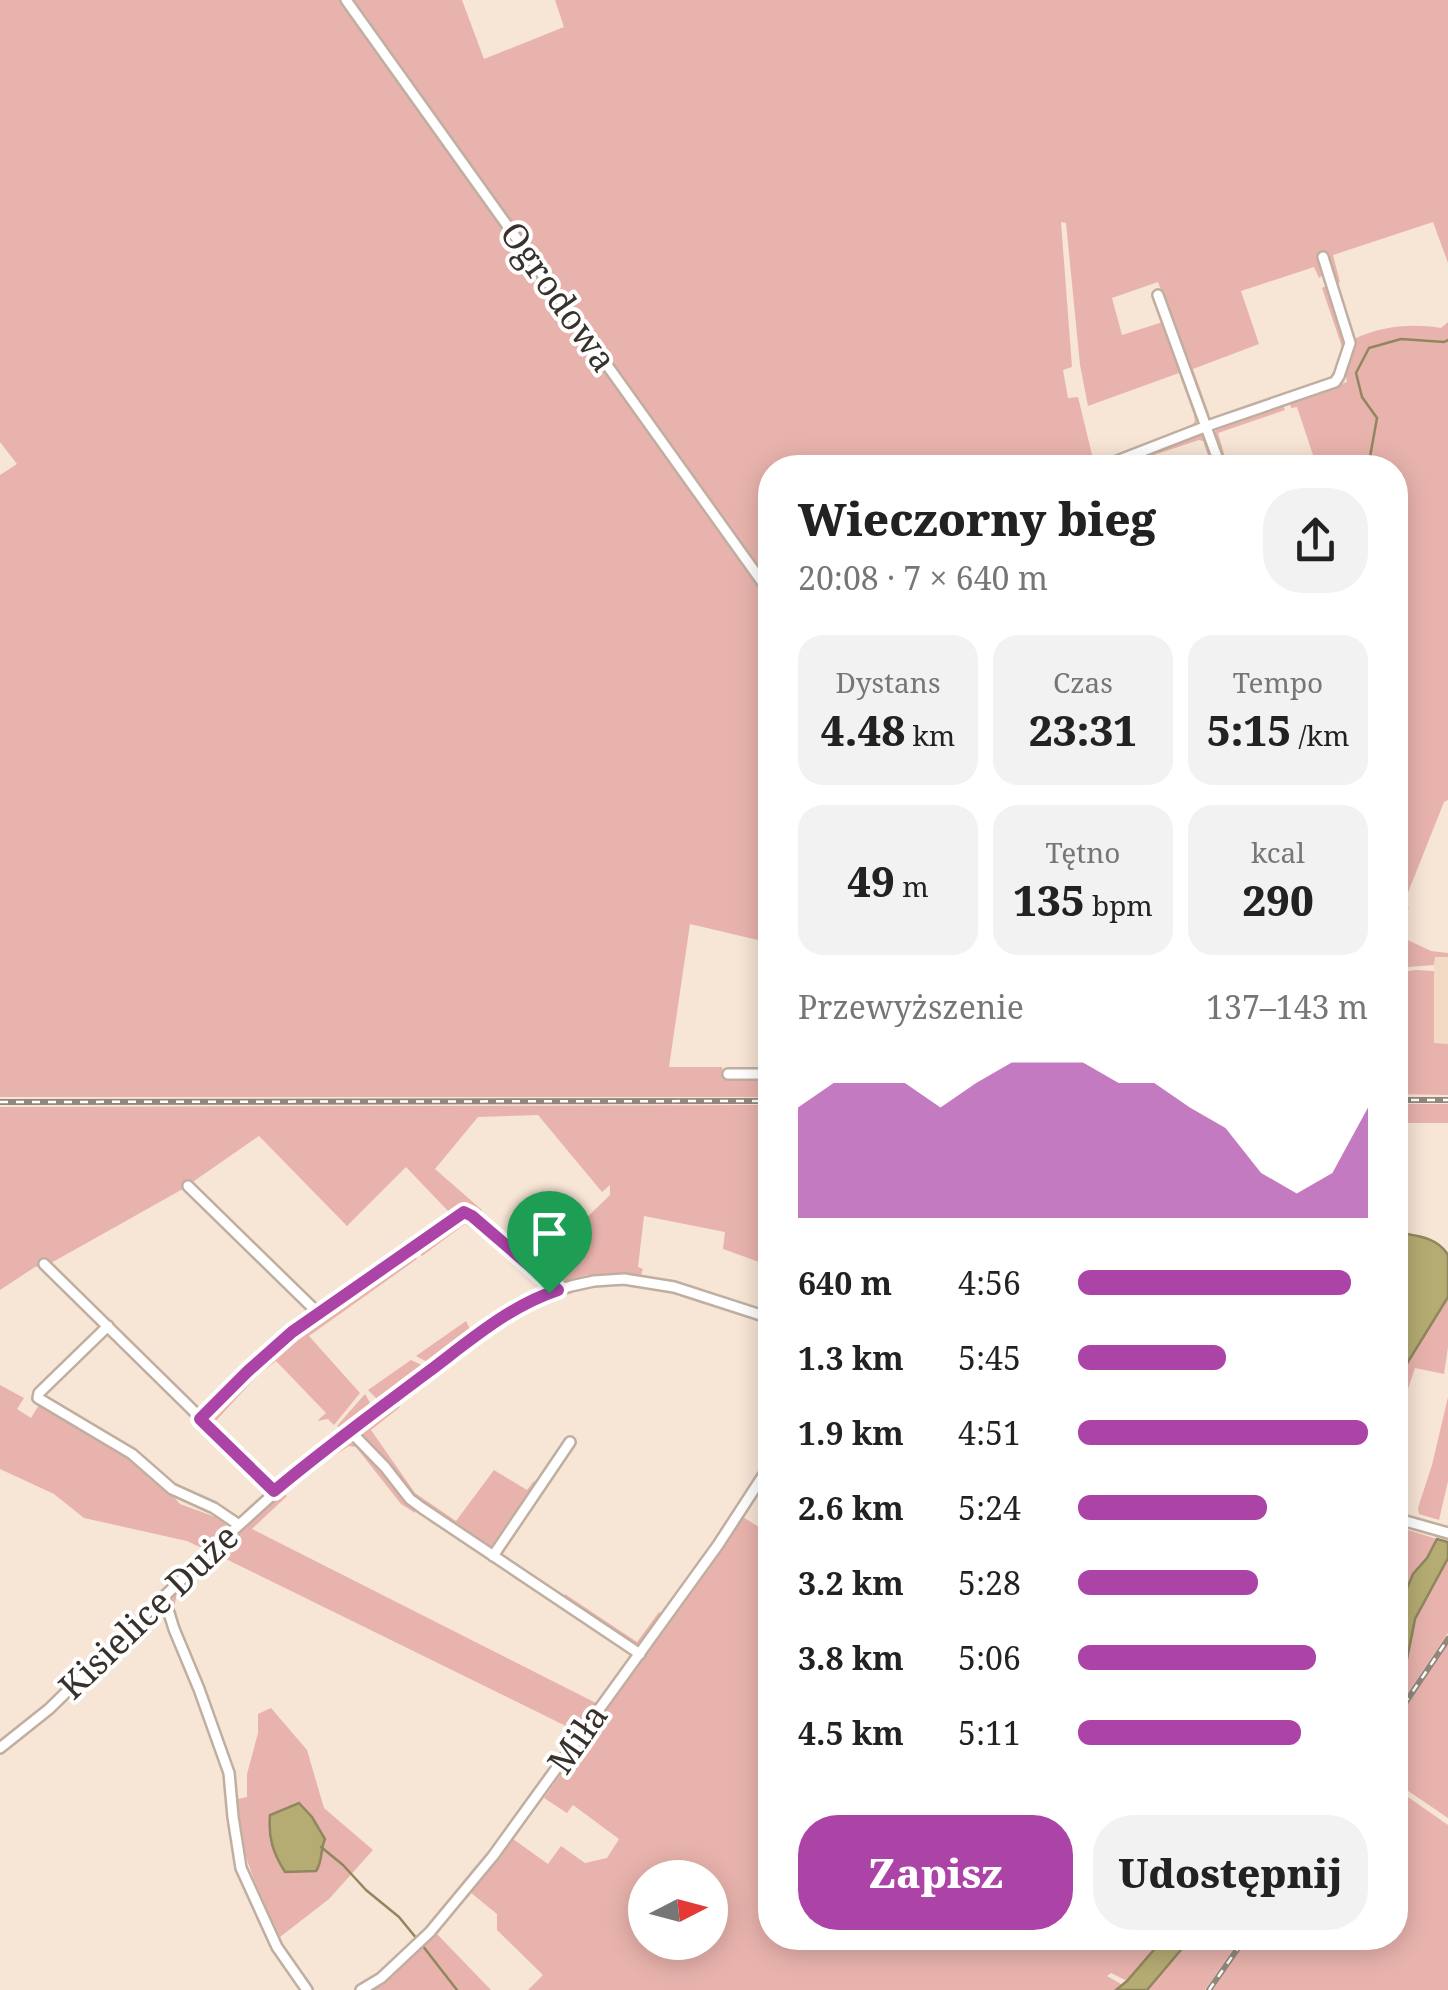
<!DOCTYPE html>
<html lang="pl">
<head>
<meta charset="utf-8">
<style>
	:root { --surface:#fff; --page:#f2f2f2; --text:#222; --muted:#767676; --accent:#ac43a6 }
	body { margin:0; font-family:"Noto Serif",serif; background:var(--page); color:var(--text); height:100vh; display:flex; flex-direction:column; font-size:38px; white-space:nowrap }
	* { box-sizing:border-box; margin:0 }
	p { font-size:32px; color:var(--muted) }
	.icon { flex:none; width:55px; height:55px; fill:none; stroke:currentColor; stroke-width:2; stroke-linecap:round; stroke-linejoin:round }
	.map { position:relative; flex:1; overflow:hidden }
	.side { position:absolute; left:758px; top:455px; width:650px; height:1495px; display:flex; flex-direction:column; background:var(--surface); border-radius:40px; box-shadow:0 5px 25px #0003 }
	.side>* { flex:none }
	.needle { width:65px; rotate:84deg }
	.tools { position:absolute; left:628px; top:1860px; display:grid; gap:20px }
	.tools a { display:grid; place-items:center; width:100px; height:100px; border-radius:50%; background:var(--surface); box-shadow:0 5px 25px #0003; font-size:50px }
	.pin { position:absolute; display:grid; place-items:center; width:85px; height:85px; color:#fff; margin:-102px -42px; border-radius:50% 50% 50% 0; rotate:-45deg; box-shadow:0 0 10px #0007 }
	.pin .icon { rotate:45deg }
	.round { display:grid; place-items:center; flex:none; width:105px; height:105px; border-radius:40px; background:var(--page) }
	.head { display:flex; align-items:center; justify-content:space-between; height:170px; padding:0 40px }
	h1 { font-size:45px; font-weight:800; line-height:75px }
	.figures { display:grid; grid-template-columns:repeat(3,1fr); gap:15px; height:170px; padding:10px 40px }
	.figures div { display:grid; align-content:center; border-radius:25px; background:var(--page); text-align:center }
	.figures b { font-size:42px; font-weight:800 }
	.figures small { font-size:28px; font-weight:400 }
	.figures p { font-size:28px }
	.chart { height:280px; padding:20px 40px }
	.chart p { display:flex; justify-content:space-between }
	.chart svg { width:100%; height:180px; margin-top:10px; fill:var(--accent); opacity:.7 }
	.action { display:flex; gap:20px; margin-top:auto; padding:20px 40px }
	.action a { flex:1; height:115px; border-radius:40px; background:var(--accent); color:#fff; font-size:40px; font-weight:800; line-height:115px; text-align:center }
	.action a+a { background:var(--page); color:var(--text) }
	ul { padding:0 40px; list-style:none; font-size:32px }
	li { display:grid; grid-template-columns:160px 120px 1fr; align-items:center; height:75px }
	li i { height:25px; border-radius:12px; background:var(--accent) }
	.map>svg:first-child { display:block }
	.built { fill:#f2dac5 }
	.green { fill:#e9b3ad; fill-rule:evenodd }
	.water { fill:#b5ac73; stroke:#90875e; stroke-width:2.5 }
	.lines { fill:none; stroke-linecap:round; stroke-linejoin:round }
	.stream { stroke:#90875e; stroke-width:2.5 }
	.minor-casing { stroke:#c0afa0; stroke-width:14 }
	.minor { stroke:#fff; stroke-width:9 }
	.rail-casing { stroke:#93877c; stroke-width:6 }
	.rail { stroke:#fff; stroke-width:2.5; stroke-dasharray:8; stroke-linecap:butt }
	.route-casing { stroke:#fff; stroke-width:20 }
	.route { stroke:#ac43a6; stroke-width:12 }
	.labels { text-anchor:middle; stroke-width:8; stroke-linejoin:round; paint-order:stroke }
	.street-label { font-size:35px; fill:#39322c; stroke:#fff }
</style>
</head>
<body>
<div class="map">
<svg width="1448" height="1990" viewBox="0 0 1448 1990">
	<rect width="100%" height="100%" fill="#f7e5d6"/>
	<path class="built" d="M 1434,957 L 1448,957 L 1448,1044 L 1434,1044 Z"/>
	<path class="green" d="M 0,0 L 340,0 L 770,604 L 770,943 L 690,924 L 669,1067 L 722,1067 L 723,1079 L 770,1079 L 770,1097 L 0,1097 L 0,475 L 17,464 L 0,442 Z
		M 350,0 L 462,0 L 484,59 L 564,27 L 555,0 L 1448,0 L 1448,263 L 1433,222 L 1333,255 L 1340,282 L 1335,284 L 1324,274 L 1319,278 L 1314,267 L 1241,291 L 1259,344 L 1193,369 L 1209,414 L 1206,416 L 1158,282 L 1112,298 L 1122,335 L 1163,322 L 1199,420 L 1191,427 L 1195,421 L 1194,415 L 1179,373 L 1088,406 L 1080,365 L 1066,223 L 1061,222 L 1072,367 L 1063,370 L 1068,398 L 1078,397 L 1095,467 L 770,468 L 770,585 Z
		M 1326,286 L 1329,288 L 1346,341 L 1339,364 L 1336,364 L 1342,347 L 1322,288 Z
		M 1448,322 L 1448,800 L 1444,802 L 1407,895 L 1406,903 L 1409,908 L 1401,910 L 1395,925 L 1395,468 L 1317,467 L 1297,407 L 1291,408 L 1290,402 L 1347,382 L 1345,371 L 1354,339 C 1381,326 1412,323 1441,328 Z
		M 1283,405 L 1285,410 L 1218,433 L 1228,467 L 1225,467 L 1214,437 L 1216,429 Z
		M 1202,434 L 1209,443 L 1218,467 L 1212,467 L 1203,441 L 1199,440 L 1118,467 L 1109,468 Z
		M 1395,934 L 1431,951 L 1448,953 L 1448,957 L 1435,957 L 1434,965 L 1395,968 Z
		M 1416,970 L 1434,971 L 1434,1043 L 1448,1044 L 1448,1095 L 1395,1094 L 1395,973 Z
		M 1395,1104 L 1448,1104 L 1448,1123 L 1395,1123 Z
		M 770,1105 L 770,1266 L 723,1249 L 725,1232 L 644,1216 L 638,1267 L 643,1269 L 641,1275 L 588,1275 L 559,1282 C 550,1278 542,1272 541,1262 L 610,1195 L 610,1185 L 602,1192 L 538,1115 L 478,1117 L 435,1169 L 482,1210 L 477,1215 C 461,1201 454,1217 437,1221 L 449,1212 L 406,1167 L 347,1226 L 259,1136 L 181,1190 L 51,1263 L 35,1267 L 0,1290 L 0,1107 Z
		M 462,1220 L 473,1222 L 500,1244 L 496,1248 L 465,1224 L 422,1256 L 417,1249 L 456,1222 Z
		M 412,1253 L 417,1259 L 309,1336 L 360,1393 L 334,1425 L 328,1419 L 317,1421 L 326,1413 L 276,1361 L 258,1375 L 212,1425 L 210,1414 L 249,1374 L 295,1334 Z
		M 1448,1297 L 1448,1347 L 1444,1374 L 1415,1368 L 1405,1398 L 1395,1396 L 1395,1376 L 1403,1370 Z
		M 466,1321 L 472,1333 L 434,1361 L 429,1363 L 416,1356 Z
		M 411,1360 L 424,1366 L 424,1369 L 380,1402 L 368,1390 Z
		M 0,1385 L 24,1398 L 17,1409 L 31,1418 L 39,1405 L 89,1432 L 151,1472 L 180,1504 L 221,1519 L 226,1525 L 224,1534 L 206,1550 L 187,1541 L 84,1518 L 54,1494 L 0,1469 Z
		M 365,1394 L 373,1408 L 340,1429 L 337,1426 Z
		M 1448,1397 L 1448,1481 L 1439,1520 L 1419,1514 L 1418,1508 L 1432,1465 Z
		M 395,1402 L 400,1407 L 371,1430 L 415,1493 L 456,1521 L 494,1470 L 527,1490 L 534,1481 L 538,1484 L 498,1544 L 490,1548 L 484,1546 L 415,1499 L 376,1450 L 360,1436 L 360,1429 L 364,1424 Z
		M 344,1441 C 373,1446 395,1489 415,1509 L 415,1513 L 401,1504 L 356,1447 L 349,1446 L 329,1459 L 328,1452 Z
		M 281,1492 L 287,1496 L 252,1529 L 596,1703 L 576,1731 L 220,1556 L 176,1598 L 174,1608 L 177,1614 L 174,1615 L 171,1606 L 173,1595 Z
		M 743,1517 L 770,1534 L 770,1938 L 1164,1938 L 1127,1981 L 1111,1973 L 1107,1976 L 1123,1985 L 1116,1990 L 528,1990 L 543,1975 L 497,1930 L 497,1914 L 470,1892 L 513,1839 L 548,1864 L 561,1846 L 585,1863 L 607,1858 L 619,1839 L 573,1805 L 567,1813 L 544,1798 ZM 645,1878 L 710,1878 L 710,1942 L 645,1942 Z
		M 1395,1526 L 1437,1539 L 1427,1558 L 1413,1574 L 1395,1617 Z
		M 1448,1559 L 1448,1633 L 1395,1712 L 1395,1687 L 1406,1664 L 1415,1619 Z
		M 565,1594 L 637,1642 L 659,1612 L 662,1614 L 638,1647 L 564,1599 Z
		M 1448,1644 L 1448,1818 L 1395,1782 L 1395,1723 Z
		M 271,1708 L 307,1750 L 324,1808 L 373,1850 L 329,1899 L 280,1937 C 258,1889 238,1854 238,1799 L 247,1797 L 247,1774 L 258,1733 L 258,1714 Z
		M 1395,1788 L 1448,1825 L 1448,1990 L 1213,1990 L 1248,1938 L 1395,1938 Z
		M 436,1933 L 491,1990 L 371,1990 L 430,1937 Z
		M 1191,1938 L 1241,1938 L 1205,1990 L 1147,1990 Z"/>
	<path class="water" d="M 1395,1232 C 1415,1236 1437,1236 1448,1255 L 1448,1297 L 1403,1370 L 1395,1376 Z
		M 1437,1539 L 1448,1542 L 1448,1558 L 1415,1619 L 1406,1664 L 1395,1687 L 1395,1617 L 1413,1574 L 1427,1558 Z
		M 299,1803 L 312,1817 L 325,1839 C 320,1850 323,1861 316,1871 L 285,1872 C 273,1853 268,1838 270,1815 Z
		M 1164,1938 L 1191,1938 L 1147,1990 L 1116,1990 L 1127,1981 Z"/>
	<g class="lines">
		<path class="stream" d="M 1368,468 L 1377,418 L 1362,397 L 1356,373 L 1369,348 L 1401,339 L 1444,342 L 1448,340
			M 321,1847 L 343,1865 L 366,1890 L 399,1917 L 417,1939
			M 422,1945 L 457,1990"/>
		<g class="minor-casing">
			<path id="minor" d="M 346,0 L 770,593
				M 1158,295 L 1221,468
				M 1099,468 L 1207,426 L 1335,382 L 1339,376 L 1350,343 L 1323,257
				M 728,1074 L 770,1074
				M 188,1186 L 318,1313
				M 44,1264 L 275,1491
				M 108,1326 L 39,1393 L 38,1398 L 132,1454 L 172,1489 L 214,1508 L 239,1525
				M 200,1419 L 247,1371 L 292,1332 L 464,1212 L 472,1216 L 558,1290
				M 349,1430 L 385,1467 L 410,1499 L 422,1508 L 640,1654
				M 1395,1518 L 1448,1533
				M 493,1556 L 570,1442
				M 164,1597 L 174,1629 L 199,1689 L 229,1773 L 233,1817 L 241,1868 L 277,1947 L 307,1990
				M 0,1748 L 49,1709 L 217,1545 L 311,1460 L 452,1354 L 520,1306 L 540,1296 L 571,1286 L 594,1281 L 624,1279 L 674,1287 L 770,1318
				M 361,1990 L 381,1978 L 430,1932 L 493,1856 L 718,1545 L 770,1465"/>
		</g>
		<use href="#minor" class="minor"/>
		<g class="rail-casing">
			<path id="rail" d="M 1395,1100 L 1448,1100
				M 0,1102 L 770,1101
				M 1395,1718 L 1448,1639
				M 1209,1990 L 1245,1938"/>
		</g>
		<use href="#rail" class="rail"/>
	</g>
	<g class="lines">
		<g class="route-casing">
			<path id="route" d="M 464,1212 L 472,1216 L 558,1290 C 509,1306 468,1342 428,1372 C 376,1411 324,1449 274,1491 L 200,1419 L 248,1371 L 292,1332 Z"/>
		</g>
		<use href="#route" class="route"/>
	</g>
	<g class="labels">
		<g class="street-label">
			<text transform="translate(558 297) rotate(55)" y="12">Ogrodowa</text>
			<text transform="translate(149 1612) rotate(-44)" y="12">Kisielice Duże</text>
			<text transform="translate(578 1739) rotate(-55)" y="12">Miła</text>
		</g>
	</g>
</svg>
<div class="tools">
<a><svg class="needle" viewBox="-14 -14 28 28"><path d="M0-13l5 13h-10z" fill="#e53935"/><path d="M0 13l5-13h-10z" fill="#767676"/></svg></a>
</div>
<div class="pin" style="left:549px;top:1293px;background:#1e9e55"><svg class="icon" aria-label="arrive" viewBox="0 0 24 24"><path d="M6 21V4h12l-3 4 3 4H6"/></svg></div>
<section class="side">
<div class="head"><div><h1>Wieczorny bieg</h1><p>20:08 · 7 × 640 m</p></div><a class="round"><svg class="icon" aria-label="share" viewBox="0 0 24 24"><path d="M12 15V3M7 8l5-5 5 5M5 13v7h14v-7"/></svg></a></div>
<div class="figures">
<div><p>Dystans</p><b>4.48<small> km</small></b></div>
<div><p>Czas</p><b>23:31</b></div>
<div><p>Tempo</p><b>5:15<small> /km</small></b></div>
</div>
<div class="figures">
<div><b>49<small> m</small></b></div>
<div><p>Tętno</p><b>135<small> bpm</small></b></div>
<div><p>kcal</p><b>290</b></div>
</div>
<div class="chart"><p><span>Przewyższenie</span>137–143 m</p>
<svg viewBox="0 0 160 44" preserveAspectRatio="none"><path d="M0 44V17L10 11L20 11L30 11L40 17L50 11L60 6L70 6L80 6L90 11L100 11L110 17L120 22L130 33L140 38L150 33L160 17V44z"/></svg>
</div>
<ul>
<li><b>640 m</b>4:56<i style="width:94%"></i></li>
<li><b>1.3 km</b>5:45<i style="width:51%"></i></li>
<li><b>1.9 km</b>4:51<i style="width:100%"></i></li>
<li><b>2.6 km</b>5:24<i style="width:65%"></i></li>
<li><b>3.2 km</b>5:28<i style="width:62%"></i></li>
<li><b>3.8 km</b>5:06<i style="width:82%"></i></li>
<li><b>4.5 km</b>5:11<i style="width:77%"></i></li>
</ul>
<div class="action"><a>Zapisz</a><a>Udostępnij</a></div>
</section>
</div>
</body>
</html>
